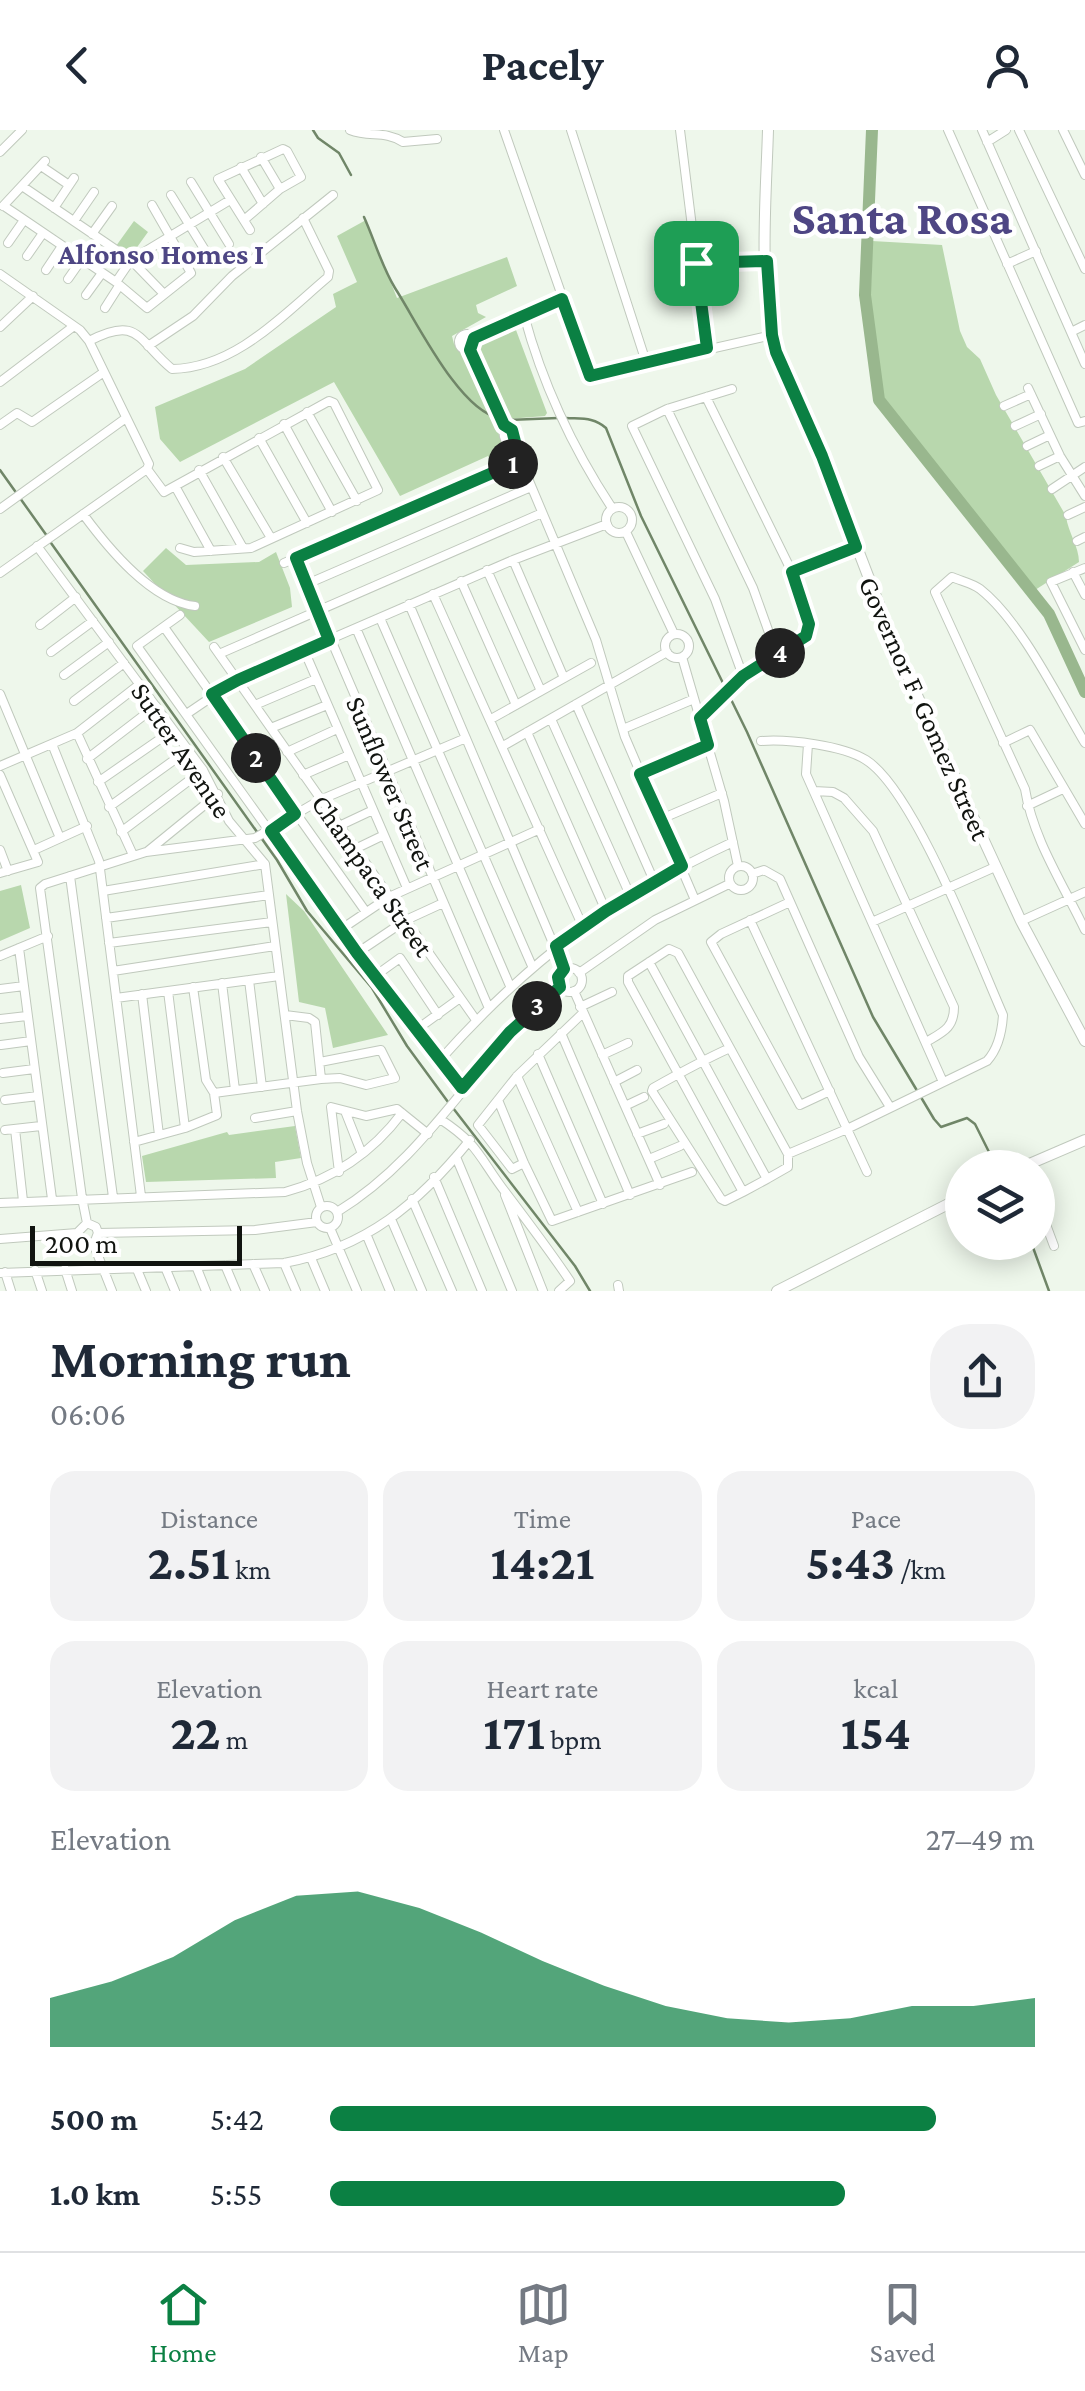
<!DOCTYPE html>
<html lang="en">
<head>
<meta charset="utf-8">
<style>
	:root { --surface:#fff; --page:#f2f2f3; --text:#1f2937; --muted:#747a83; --line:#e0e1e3; --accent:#0b8043 }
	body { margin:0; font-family:"Crimson Pro",serif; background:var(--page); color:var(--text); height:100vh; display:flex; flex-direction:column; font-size:38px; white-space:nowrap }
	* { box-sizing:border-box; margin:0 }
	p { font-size:32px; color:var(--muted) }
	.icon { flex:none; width:55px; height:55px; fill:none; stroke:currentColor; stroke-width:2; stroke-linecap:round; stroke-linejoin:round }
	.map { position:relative; height:1161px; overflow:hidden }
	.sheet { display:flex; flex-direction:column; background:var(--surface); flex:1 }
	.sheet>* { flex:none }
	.controls { position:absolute; left:945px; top:1020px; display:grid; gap:20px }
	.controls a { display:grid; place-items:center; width:110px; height:110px; border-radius:50%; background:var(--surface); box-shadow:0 5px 25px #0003; font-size:50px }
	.scale { position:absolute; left:30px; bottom:25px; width:212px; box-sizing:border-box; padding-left:10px; border:5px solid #111410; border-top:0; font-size:28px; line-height:35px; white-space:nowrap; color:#111410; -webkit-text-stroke:8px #fff; paint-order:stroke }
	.pin { position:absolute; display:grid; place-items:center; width:85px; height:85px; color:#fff; margin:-42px; border-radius:20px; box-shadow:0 5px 15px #0006 }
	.km { position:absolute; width:50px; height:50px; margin:-25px; border-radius:50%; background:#222; color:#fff; font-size:28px; line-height:50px; text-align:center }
	.round { display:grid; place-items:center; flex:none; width:105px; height:105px; border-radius:40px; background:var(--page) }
	.headline { display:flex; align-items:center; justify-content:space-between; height:170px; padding:0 50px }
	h1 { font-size:55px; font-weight:700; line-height:75px }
	.figures { display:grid; grid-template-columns:repeat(3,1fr); gap:15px; height:170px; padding:10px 50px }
	.figures div { display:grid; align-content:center; border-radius:25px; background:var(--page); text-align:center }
	.figures b { font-size:50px; font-weight:700 }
	.figures small { font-size:28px; font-weight:400 }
	.figures p { font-size:28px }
	.chart { height:280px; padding:20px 50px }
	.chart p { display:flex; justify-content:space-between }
	.chart svg { width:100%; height:180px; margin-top:10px; fill:var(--accent); opacity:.7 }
	ul { padding:0 50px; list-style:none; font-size:32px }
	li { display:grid; grid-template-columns:160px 120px 1fr; align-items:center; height:75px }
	li i { height:25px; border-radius:12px; background:var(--accent) }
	header { display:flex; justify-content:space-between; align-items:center; height:130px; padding:0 50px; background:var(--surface); font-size:45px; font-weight:700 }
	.tabs { display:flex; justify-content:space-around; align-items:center; height:140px; border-top:2px solid var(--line); background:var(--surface); font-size:28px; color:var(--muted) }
	.tabs a { display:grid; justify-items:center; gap:5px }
	.tabs .on { color:var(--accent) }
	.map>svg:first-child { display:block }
	.green { fill:#b8d7ad }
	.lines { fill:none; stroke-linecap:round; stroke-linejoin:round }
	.stream { stroke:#708668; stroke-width:2.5 }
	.river { stroke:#99b78e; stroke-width:12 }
	.minor-casing { stroke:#c0c9bd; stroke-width:10 }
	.tertiary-casing { stroke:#c0c9bd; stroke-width:12 }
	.minor { stroke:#fff; stroke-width:8 }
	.tertiary { stroke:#fff; stroke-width:10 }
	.route-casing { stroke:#fff; stroke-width:20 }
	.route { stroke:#0b8043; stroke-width:12 }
	.labels { text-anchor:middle; stroke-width:9; stroke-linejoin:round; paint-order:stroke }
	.street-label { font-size:28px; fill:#111410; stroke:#fff }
	.neighbourhood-label { font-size:30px; font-weight:bold; fill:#4e4684; stroke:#fff }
	.town-label { font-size:48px; font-weight:bold; fill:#4e4684; stroke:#fff }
</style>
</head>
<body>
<header><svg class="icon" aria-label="back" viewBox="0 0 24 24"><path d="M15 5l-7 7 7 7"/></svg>Pacely<svg class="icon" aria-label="person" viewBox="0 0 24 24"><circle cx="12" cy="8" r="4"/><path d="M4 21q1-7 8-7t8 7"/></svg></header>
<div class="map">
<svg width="1085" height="1161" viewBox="0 0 1085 1161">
	<rect width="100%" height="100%" fill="#eef7eb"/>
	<path class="green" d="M 366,90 L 397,168 L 507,127 L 517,156 L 476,175 L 478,183 L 486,187 L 452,206 L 454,214 L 469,227 L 498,293 L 499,306 L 514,329 L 494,338 L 488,326 L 400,366 L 334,252 L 180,332 L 160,309 L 155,277 L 245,239 L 336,177 L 333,164 L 357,152 L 337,106 Z
		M 134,91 L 148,102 L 130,127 L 116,116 Z
		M 872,111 L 942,115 L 960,201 L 967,217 L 980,229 L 996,265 L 1066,386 C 1068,403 1079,416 1079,432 L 1035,460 L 884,269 L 870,200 Z
		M 513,192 L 547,283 L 545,286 L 508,289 L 477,222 L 481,208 Z
		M 166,418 L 186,435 L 259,432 L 276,422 L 290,458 L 292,477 L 209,512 L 143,441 Z
		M 21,755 L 30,798 L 0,811 L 0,761 Z
		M 286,764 L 304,781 L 388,905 L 333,918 L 325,878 L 299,872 Z
		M 295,996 L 301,1028 L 275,1032 L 276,1048 L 146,1052 L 142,1026 L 227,1002 L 229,1005 Z"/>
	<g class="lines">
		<path class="stream" d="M 313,0 L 318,8 L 339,23 L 351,45
			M 364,87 C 374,109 382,137 395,158 C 417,192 459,280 499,288
			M 566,288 C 582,289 594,287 606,298 L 641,386 L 747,602 L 873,887 L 934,989 L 941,997 L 967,988 L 975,994 L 997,1038
			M 507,290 L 558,288
			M 0,340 L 47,406
			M 51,413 L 277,730 L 307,781 L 372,858 L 407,916 L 448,972
			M 453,978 L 575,1136 L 590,1161
			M 1031,1112 L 1049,1161"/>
		<path class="river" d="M 872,0 L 865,165 L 879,270 L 1049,484 L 1085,562"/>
		<g class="minor-casing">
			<path id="minor" d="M 350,0 C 370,8 384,0 403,12 L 437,9
				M 504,0 L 590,246 L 772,205
				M 571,0 L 646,232
				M 680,0 L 707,218
				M 948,0 L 1078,293 L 1085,291
				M 982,0 L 1085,234
				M 1019,0 L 1085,139
				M 1063,0 L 1085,45
				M 987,12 L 1006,0
				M 0,22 L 22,0
				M 261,27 L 280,59
				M 41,36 L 69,55
				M 241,37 L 263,74
				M 191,52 L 229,114
				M 22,56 L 131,130 L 164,164
				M 171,65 L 211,130
				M 3,76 L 45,31
				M 4,76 L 116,152 L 147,178 L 191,143 L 152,75
				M 54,78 L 74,48
				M 244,90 L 280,59 L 301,47 L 287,21 L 283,19 L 218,49 L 250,100
				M 74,91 L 94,62
				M 92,104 L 112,76
				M 8,113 L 24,90
				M 27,126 L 43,103
				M 696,133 L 767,131
				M 1007,134 L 1036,121
				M 46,140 L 62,116
				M 0,144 L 80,200 L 89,211 L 149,334 L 147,339 L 164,362 L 329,271 L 334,273 L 378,360 L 251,418 L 194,422 L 180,418
				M 68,149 L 82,129
				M 116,152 L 131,130 L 230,70
				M 86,165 L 102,143
				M 105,178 L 119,156
				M 524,185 C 543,256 572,317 612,378
				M 0,197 L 33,166
				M 1071,202 L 1085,195
				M459 212a8 8 0 1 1 16 0a8 8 0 1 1-16 0Z
				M 474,208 L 562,169
				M 89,211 C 139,185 137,210 172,239 C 235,238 283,185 328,147 L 329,141 L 303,88
				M 148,216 L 193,186 L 232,146 L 333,65
				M 470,220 L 504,295 C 502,307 505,314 516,320
				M 0,252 L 74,196
				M 1028,258 L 1060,326 L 1085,366
				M 732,259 L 667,279 L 632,296 L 715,469 L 743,546
				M 1004,276 L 1031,264
				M 667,279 L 753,458 L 777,525
				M 307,282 L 357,371
				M 284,294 L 332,382
				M 0,295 L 17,283 L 32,292 L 104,242
				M 504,295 L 511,300 L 516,320 L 596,510 L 625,607 L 695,770
				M 1015,296 L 1041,284
				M 259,308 L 307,393
				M 1027,316 L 1050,305
				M 223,327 L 271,408
				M 1039,336 L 1060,326
				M 199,340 L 243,418
				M 175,356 L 211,421
				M 1052,359 L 1085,337
				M606 390a13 13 0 1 1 26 0a13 13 0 1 1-26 0Z
				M 0,379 L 126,288
				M 83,384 C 108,418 151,471 195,476
				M 1068,385 L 1085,377
				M 626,402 L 674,504
				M 1077,411 L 1085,407
				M 37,416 L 203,640 L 229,691 L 265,734 L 297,981 L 307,1033 L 321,1077
				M 296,428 L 488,876
				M 513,430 L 564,548
				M 284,433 L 520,331
				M 1085,438 L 1051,452 L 1085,520
				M 487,440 L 541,561
				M 792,442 L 855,417
				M 1073,442 L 1085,465
				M 0,443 L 147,339
				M 461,451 L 516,575
				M 307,454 L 531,357
				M 433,464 L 583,797
				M 409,474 L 564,839
				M 180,485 L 137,516 L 340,800 L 462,959
				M 380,488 L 532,836
				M 40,495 L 76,467
				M 164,497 L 366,782
				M 356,498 L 510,856
				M665 516a12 12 0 1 1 24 0a12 12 0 1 1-24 0Z
				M 214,517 L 476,890
				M 304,520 L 407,758
				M 51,522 L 93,491
				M 219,524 L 542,383
				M 682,527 L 724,671 L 738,736
				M 64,545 L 109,512
				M 0,564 L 60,708
				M 74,571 L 124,533
				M 576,574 L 654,751
				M 255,575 L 316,549
				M 188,583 L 238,549 L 513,430 L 607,394
				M 700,588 L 743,546 L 809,500 L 792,442 L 706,267
				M 491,589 L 591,533
				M 551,589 L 630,765
				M 271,598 L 327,575
				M 623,599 L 694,569
				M 527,602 L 606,781
				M 77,603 L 133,725
				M 1003,613 L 1030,600 L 1085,694
				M 1085,613 C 1058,568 1021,491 980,459 C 972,453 961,451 952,447 L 935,462 L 1025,659 C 1033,709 1063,754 1085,800
				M 52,614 L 99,731 L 141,1066
				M 808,614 L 806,644 L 943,952
				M 503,616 L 667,522
				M 287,622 L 337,599
				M 87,629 L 156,576
				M 0,636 L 77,603 L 140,554
				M 640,644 L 708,615
				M 0,645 L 38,732 L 0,743
				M 303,645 L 349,625
				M 98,652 L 173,600
				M 814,661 L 833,662 L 844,668 L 873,701 L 954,877 C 954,898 943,902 926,912
				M 1027,676 L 1063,659
				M 109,677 L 188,620
				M 661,689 L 722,663
				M 339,696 L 373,680
				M 121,702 L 203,640
				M 355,719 L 384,705
				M 0,720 L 8,741
				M 34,720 L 87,696
				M 148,721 L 218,664
				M729 748a12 12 0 1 1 24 0a12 12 0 1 1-24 0Z
				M 752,744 L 764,740 L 780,749 L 859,927 L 890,977
				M 70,746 L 113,1067
				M 103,761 L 265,734
				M 790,772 L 721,804 L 711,812 L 800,975 L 830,961
				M 106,788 L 269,765
				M 750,790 L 867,1042
				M 1021,791 L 1085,762
				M 872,792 L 995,737
				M 340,800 L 389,767 L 540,699
				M 109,813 L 272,792
				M 19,818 L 52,1069
				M 357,823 L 406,790 L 443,773
				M 0,826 L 48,806
				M 649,832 L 767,1049 L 743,1062
				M558 850a12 12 0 1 1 24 0a12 12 0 1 1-24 0Z
				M 113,841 L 275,816
				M 579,843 L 655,790 L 729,754
				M 375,846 L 400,828 L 438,885
				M 249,850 L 262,957
				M 222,853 L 235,960
				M 0,859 L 24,856
				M 168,861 L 185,998
				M 574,861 L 660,1055
				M 142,864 L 159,1005
				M 116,868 L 279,846
				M 580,877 L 612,862
				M 285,885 L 309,888 L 315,892 L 321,949
				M 0,889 L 27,886
				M 416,900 L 460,868
				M 561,903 L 630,1065
				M 1,915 L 31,911
				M 730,918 C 703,930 678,944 653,958 L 652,961 L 721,1069 L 725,1071 L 743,1062 L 628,852 L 628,846 L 669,819 L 678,823 L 788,1024 L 847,999 L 987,931 C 998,919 1002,901 1003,885 C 978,828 914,660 866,630 C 842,615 788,609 761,611
				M 538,924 L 603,1074
				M 602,925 L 628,913
				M 440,930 C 528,831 612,768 733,712
				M 3,943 L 34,939
				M 517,946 L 578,1082
				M 614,952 L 637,940
				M 214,963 L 321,949 L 340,948 L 366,955 L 395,948 L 381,920 L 320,932
				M 5,970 L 38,966
				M 498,970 L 524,1033 L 552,1091 L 692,1042
				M 625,976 L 644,967
				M 345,981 L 362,1024
				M 255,988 L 297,981
				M 440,989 C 480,1015 479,1028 506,1063 C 528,1092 550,1121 570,1151 L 559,1161
				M 15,999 L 23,1071
				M 5,1000 L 41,996
				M 637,1004 L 664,994
				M 134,1012 L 185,998 L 217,985 L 214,963 L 206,950 L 193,857
				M 456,1027 L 512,1161
				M 649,1029 L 680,1016
				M 524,1033 L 512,1039 L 478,995 L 517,946 L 583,883
				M 339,1042 L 331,977 L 366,986 L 397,979 L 428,1004
				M 434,1047 L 482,1161
				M 767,1049 L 788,1037 L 788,1024
				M 505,1065 L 543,1161
				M 412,1069 L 452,1161
				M 0,1073 L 285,1062 C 333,1049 372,1023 402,983
				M 1038,1073 L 1054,1116
				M316 1087a11 11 0 1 1 22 0a11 11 0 1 1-22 0Z
				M 337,1082 C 431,1025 475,927 560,857
				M 391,1089 L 422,1161
				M 87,1093 L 77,1103 L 80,1111 L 89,1114 L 95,1111 L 98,1103 L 96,1097 L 87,1093 L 82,1068 L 40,758 L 45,754 L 146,722 L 255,708 L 320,670 L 466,608
				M 330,1098 L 357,1161
				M 98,1103 L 255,1100 L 317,1092
				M 367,1106 L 390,1161
				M 0,1109 L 77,1103
				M 93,1113 L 112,1161
				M 311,1128 L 325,1161
				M 284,1133 L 296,1161
				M 253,1134 L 265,1161
				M 225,1135 L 236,1161
				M 196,1136 L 206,1161
				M 136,1137 L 146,1161
				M 165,1137 L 175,1161
				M 65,1139 L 72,1161
				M 35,1140 L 42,1161
				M 5,1142 L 11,1161
				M 0,1143 L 284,1133 C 366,1118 418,1074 470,1010
				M 618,1155 L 619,1161"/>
		</g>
		<g class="tertiary-casing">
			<path id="tertiary" d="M 768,0 C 766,70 758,155 776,223 L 822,326 L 898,524 L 1021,791 L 1085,911
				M 1020,1038 L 1085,1010
				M 777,1161 L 962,1067"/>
		</g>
		<use href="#minor" class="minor"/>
		<use href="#tertiary" class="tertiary"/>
	</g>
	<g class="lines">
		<g class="route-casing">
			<path id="route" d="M 767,131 L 772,205 L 776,222 L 822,326 L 856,417 L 792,442 L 809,494 L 806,506 L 743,546 L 700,588 L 708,615 L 640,644 L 682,736 L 606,781 L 556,816 L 564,839 L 558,847 L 560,857 L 510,902 L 462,958 L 357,823 L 271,701 L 295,684 L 212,564 L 238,550 L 329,510 L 296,428 L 520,331 L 512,300 L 504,295 L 470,220 L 474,208 L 562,169 L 590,246 L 707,218 L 696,133 Z"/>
		</g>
		<use href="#route" class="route"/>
	</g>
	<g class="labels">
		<g class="street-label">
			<text transform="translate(925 578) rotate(66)" y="10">Governor F. Gomez Street</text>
			<text transform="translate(182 620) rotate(56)" y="10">Sutter Avenue</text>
			<text transform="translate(391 653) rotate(67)" y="10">Sunflower Street</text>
			<text transform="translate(373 745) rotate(55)" y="10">Champaca Street</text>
		</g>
		<g class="neighbourhood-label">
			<text x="161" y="134">Alfonso Homes I</text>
		</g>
		<g class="town-label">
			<text x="902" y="104">Santa Rosa</text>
		</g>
	</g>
</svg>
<div class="controls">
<a><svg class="icon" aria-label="layers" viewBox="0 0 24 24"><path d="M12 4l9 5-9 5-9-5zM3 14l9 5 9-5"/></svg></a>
</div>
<div class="scale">200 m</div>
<div class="pin" style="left:696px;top:133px;background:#1e9e55"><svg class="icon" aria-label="arrive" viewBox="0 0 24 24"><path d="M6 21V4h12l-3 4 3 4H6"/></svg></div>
<b class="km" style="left:513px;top:334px">1</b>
<b class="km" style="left:256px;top:628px">2</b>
<b class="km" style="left:537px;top:876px">3</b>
<b class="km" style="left:780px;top:523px">4</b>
</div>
<section class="sheet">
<div class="headline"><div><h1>Morning run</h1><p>06:06</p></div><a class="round"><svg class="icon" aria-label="share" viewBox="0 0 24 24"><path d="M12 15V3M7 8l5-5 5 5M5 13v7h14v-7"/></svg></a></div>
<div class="figures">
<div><p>Distance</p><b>2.51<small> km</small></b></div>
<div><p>Time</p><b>14:21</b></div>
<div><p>Pace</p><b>5:43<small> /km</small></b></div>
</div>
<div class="figures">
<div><p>Elevation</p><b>22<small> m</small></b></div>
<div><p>Heart rate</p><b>171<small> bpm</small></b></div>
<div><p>kcal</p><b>154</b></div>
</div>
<div class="chart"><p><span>Elevation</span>27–49 m</p>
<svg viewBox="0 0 160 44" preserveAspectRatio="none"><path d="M0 44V32L10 28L20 22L30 13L40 7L50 6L60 10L70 16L80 23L90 29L100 34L110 37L120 38L130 37L140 34L150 34L160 32V44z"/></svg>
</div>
<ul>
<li><b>500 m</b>5:42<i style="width:86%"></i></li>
<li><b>1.0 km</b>5:55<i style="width:73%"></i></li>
</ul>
</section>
<nav class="tabs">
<a class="on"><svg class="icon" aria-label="home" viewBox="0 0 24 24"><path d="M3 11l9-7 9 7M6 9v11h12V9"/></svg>Home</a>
<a><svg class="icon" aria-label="map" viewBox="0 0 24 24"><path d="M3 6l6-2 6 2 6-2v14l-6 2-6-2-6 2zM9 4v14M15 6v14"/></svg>Map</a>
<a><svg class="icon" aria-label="saved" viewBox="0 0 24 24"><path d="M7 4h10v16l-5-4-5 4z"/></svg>Saved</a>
</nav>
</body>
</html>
